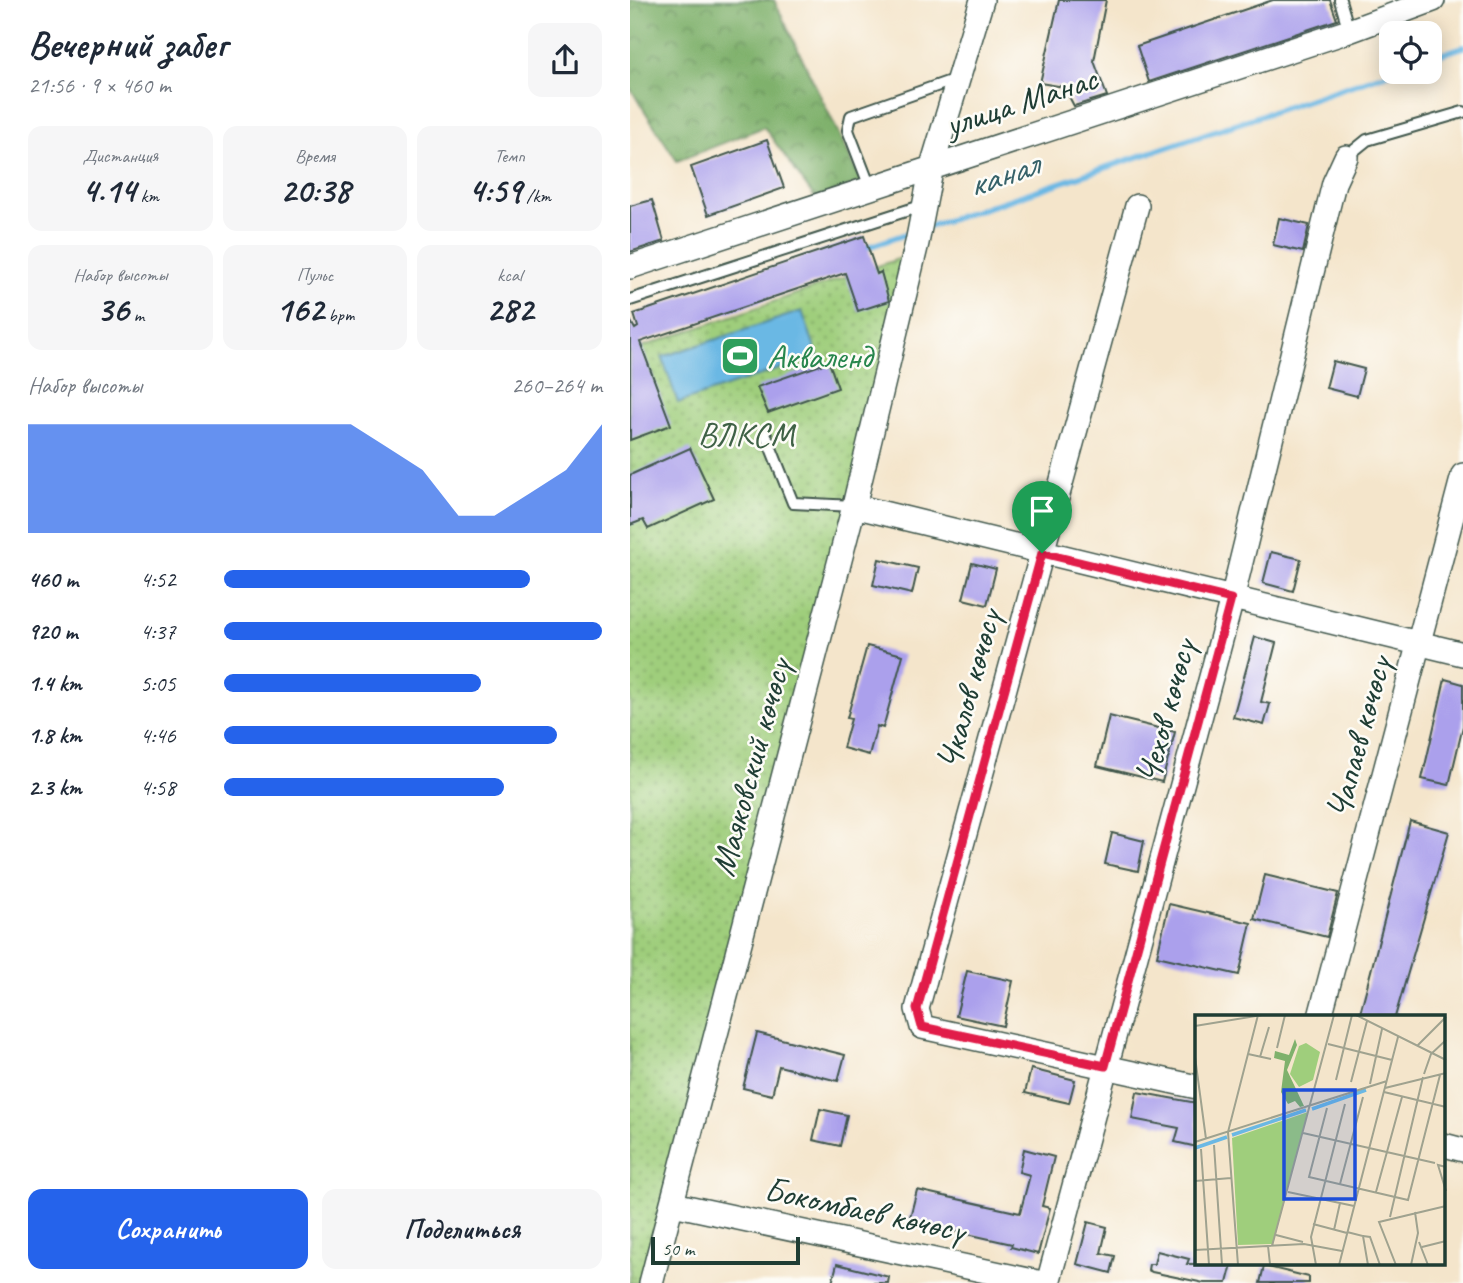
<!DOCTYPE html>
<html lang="ru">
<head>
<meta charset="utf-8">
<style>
	:root { --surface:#fff; --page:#f6f6f7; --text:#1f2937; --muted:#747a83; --accent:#2563eb }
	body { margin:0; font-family:Caveat,sans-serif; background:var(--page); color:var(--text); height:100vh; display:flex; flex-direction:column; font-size:26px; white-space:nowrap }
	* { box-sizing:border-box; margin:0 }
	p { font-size:23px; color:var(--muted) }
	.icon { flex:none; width:38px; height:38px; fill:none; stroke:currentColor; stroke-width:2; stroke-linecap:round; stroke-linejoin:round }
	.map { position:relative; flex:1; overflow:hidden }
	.side { display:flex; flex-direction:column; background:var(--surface); width:630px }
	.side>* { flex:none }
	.tools { position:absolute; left:749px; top:21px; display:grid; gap:14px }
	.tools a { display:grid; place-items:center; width:63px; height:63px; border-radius:14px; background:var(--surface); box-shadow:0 4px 18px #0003; font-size:35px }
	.scale { position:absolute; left:21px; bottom:18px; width:149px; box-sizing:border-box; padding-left:7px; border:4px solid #1f3d34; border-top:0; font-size:19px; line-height:24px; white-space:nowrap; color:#1f3d34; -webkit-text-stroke:5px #fdfcf7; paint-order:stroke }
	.pin { position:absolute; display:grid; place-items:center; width:60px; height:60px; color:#fff; margin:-72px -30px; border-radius:50% 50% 50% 0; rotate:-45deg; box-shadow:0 0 7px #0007 }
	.pin .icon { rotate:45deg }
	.round { display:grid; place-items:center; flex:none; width:74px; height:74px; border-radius:14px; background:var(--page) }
	.head { display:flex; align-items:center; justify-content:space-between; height:119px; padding:0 28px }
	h1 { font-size:38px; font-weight:600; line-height:52px }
	.figures { display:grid; grid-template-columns:repeat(3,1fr); gap:10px; height:119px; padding:7px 28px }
	.figures div { display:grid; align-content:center; border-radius:14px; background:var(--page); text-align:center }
	.figures b { font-size:35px; font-weight:600 }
	.figures small { font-size:19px; font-weight:400 }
	.figures p { font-size:19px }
	.chart { height:196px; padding:14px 28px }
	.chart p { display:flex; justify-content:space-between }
	.chart svg { width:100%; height:126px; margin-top:7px; fill:var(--accent); opacity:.7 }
	.button { display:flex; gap:14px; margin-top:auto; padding:14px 28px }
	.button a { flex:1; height:80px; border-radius:14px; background:var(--accent); color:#fff; font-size:28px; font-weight:600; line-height:80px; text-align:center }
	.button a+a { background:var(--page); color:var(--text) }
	ul { padding:0 28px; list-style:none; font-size:23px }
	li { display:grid; grid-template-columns:112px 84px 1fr; align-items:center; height:52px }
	li i { height:18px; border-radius:9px; background:var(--accent) }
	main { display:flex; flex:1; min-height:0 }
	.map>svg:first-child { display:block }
	.forest { fill:url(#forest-crowns); stroke:#4f7750; stroke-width:2 }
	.park { fill:url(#park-dots); stroke:#5f8658; stroke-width:2 }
	.water { fill:#6ab8e4; stroke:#447a8c; stroke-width:2 }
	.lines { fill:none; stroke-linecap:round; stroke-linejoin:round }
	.stream { stroke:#6ab8e4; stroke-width:6 }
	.building { fill:#aba0ec }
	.lane-casing { stroke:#3f564b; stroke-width:14 }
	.street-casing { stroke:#3f564b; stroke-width:26 }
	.lane { stroke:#fff; stroke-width:10 }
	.street { stroke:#fff; stroke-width:23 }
	.route-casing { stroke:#fff; stroke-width:14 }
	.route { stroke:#e11d48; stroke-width:9 }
	.labels { text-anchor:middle; stroke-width:5; stroke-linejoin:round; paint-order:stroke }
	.street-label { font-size:35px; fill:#1f3d34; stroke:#fdfcf7 }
	.leisure-label { font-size:35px; fill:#27864d; stroke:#fdfcf7; text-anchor:start }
	.park-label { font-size:35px; fill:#3f6146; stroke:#fdfcf7 }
	.water-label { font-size:37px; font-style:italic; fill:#366269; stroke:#fdfcf7 }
	.inset-river { fill:none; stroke:#6ab8e4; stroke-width:3.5 }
	.inset-road { fill:none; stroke:#9fa28f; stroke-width:2 }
	.view { fill:#1d4ed8; fill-opacity:0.15; stroke:#1d4ed8; stroke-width:3.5 }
	.inset-edge { fill:none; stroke:#1f3d34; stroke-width:3.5 }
</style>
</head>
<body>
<main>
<section class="side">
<div class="head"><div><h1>Вечерний забег</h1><p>21:56 · 9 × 460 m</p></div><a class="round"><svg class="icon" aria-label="share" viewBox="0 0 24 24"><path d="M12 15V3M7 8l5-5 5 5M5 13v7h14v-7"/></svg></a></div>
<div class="figures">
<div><p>Дистанция</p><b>4.14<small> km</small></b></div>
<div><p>Время</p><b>20:38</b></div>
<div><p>Темп</p><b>4:59<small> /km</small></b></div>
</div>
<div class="figures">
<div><p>Набор высоты</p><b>36<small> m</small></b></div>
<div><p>Пульс</p><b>162<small> bpm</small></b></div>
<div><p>kcal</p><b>282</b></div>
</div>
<div class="chart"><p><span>Набор высоты</span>260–264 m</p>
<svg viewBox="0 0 160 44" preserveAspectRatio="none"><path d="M0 44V6L10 6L20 6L30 6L40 6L50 6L60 6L70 6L80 6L90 6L100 14L110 22L120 38L130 38L140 30L150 22L160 6V44z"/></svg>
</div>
<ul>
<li><b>460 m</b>4:52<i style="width:81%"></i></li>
<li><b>920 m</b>4:37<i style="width:100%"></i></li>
<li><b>1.4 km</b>5:05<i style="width:68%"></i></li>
<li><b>1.8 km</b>4:46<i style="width:88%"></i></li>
<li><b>2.3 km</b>4:58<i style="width:74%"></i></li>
</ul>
<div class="button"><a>Сохранить</a><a>Поделиться</a></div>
</section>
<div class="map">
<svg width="833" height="1283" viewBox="0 0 833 1283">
	<defs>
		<pattern id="forest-crowns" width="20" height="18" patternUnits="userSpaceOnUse" patternTransform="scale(1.75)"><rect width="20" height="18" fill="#7fb16c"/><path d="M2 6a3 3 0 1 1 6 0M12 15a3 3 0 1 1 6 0" fill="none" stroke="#67915a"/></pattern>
		<pattern id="park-dots" width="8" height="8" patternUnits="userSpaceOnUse" patternTransform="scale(1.75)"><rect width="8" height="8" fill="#9fce7c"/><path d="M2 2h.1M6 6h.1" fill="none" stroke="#81a866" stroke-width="1.8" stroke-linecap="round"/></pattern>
	</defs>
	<rect width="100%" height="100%" fill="#fdfcf7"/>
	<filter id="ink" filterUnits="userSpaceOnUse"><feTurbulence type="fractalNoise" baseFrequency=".0143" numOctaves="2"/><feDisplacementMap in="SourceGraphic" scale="14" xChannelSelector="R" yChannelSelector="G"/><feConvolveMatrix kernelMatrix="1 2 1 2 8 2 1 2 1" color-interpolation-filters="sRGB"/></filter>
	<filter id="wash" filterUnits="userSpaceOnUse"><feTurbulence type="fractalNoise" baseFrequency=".00686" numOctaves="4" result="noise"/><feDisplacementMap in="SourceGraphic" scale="28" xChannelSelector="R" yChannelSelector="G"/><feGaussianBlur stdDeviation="1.57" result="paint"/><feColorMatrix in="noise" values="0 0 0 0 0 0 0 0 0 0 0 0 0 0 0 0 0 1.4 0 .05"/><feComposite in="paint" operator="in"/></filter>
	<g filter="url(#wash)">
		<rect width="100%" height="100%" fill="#f4e5cb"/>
		<path class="forest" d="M 0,0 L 144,0 L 232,182 L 185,198 L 134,127 L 47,161 L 0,88 Z"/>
		<path class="park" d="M 277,256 L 204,577 L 10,1283 L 0,1283 L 0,351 Z"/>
		<path class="water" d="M 172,311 L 188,356 L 48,403 L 32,357 Z"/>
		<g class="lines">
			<path class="stream" d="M 800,58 L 833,47
				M 295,228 L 761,72
				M 232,249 L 285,231"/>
		</g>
		<g id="blocks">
			<path class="building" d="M 429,0 L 476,0 L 464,61 L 477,96 L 444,106 L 434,87 L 410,83 Z
				M 643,0 L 700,0 L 707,20 L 519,82 L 507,46 Z
				M 137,140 L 154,188 L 78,215 L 61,167 Z
				M 22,200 L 34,241 L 0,252 L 0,206 Z
				M 649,218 L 679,225 L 673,252 L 643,245 Z
				M 234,236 L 247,274 L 251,272 L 259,301 L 228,311 L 215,273 L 10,342 L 41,425 L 0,440 L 0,320 L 5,329 L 8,327 L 4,314 Z
				M 703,361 L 734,369 L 727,396 L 696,388 Z
				M 199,362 L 208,388 L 138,413 L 127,387 Z
				M 60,448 L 84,499 L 18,529 L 13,520 L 0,525 L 0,475 Z
				M 641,552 L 671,559 L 663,591 L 633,583 Z
				M 249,559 L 288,568 L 282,594 L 243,585 Z
				M 342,563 L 366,569 L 357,605 L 333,599 Z
				M 625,637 L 646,643 L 631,702 L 640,704 L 634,725 L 603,717 Z
				M 237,646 L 273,655 L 253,728 L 247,726 L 239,755 L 213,748 L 221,719 L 217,718 Z
				M 815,679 L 833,684 L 833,726 L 819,785 L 792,779 Z
				M 479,716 L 545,732 L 532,782 L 467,766 Z
				M 780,821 L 819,832 L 765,1017 L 729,1017 Z
				M 482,833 L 514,841 L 508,871 L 475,864 Z
				M 635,875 L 708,893 L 697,937 L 624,919 Z
				M 539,904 L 621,923 L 609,975 L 527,956 Z
				M 337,971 L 383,981 L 373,1026 L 326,1016 Z
				M 127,1033 L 215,1055 L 208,1081 L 149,1066 L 142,1095 L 113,1088 Z
				M 401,1069 L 445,1080 L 439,1103 L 395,1093 Z
				M 507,1092 L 567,1103 L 567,1147 L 545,1142 L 549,1128 L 502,1119 Z
				M 190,1109 L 217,1115 L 210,1146 L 183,1140 Z
				M 394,1149 L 424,1157 L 412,1206 L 420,1208 L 408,1254 L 381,1247 L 382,1244 L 279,1221 L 287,1190 L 390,1213 L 400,1175 L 389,1172 Z
				M 458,1222 L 477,1227 L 471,1253 L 485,1256 L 481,1273 L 447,1264 Z
				M 527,1251 L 559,1259 L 557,1264 L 602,1264 L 597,1283 L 574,1283 L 522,1272 L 518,1270 L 519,1264 L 524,1264 Z
				M 207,1264 L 259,1277 L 258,1283 L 202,1283 Z
				M 634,1266 L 679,1277 L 679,1283 L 630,1283 Z"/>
		</g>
	</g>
	<g filter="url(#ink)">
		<use href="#blocks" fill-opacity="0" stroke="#3f564b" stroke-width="2"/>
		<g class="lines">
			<g class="lane-casing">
				<path id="lane" d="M 710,0 L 719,31
					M 716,157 L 737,140 L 833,112
					M 240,187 L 218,130 L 221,116 L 329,78
					M 0,300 L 294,205
					M 135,433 L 163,503 L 224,506"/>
			</g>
			<g class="street-casing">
				<path id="street" d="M 507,206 L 287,1009 L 292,1027 L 567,1087
					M 0,267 L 719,31 L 803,0
					M 224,506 L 833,654
					M 690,1017 L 833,475
					M 814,1145 L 833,1150
					M 43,1204 L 412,1283
					M 21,1283 L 224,506 L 287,243 L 302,166 L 352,0
					M 418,1283 L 602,599 L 704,183 L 716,157"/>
			</g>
			<use href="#lane" class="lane"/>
			<use href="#street" class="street"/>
		</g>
	</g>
	<g class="lines" filter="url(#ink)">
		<g class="route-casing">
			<path id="route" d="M 412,553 L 601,599 L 475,1066 L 292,1027 L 287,1009 Z"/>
		</g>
		<use href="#route" class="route"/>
	</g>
	<defs>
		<g id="stadium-square" transform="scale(2.0125)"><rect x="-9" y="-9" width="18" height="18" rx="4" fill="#2e9e5b" stroke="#fdfcf7"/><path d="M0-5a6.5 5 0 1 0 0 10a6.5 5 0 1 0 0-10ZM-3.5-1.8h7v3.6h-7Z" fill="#fff"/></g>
	</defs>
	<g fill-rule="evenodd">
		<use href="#stadium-square" x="110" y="356"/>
	</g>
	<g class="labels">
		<g class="street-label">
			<text transform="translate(391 101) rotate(-18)" y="12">улица Манас</text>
			<text transform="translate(338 689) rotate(-75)" y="12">Чкалов көчөсү</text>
			<text transform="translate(535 711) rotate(-75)" y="12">Чехов көчөсү</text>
			<text transform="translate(728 737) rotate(-75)" y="12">Чапаев көчөсү</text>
			<text transform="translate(120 767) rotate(-75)" y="12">Маяковский көчөсү</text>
			<text transform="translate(235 1209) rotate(12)" y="12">Бокомбаев көчөсү</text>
		</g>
		<g class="leisure-label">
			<text x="137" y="368">Акваленд</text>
		</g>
		<g class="park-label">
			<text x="116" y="446">ВЛКСМ</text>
		</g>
		<g class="water-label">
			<text transform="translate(372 174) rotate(-19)" y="13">канал</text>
		</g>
	</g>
	<g transform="translate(565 1015)">
		<rect width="250" height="250" fill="#f4e5cb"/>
		<path d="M 111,28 L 125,37 L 118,65 L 104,72 L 95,59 L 104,31 Z" fill="#9fce7c"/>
		<path d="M 100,24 L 102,30 L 92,55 L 109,91 L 105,92 L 100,86 L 93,89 L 86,77 L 90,46 L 79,43 L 80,36 L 94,40 Z" fill="#7fb16c"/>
		<path d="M 113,97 L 78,229 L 43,230 L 37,123 Z" fill="#9fce7c"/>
		<path class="inset-river" d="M 117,94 L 171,75M 37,120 L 111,95M 0,133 L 32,122"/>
		<path class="inset-road" d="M 161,0 L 251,45M 0,11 L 67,0M 133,29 L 197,45M 222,31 L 251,2M 82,33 L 90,0M 53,39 L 76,44M 0,42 L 11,124M 65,42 L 74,12M 229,59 L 236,39 L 251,25M 141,65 L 157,0M 156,67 L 172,6M 175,69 L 187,14M 190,73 L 251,58M 189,77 L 251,92M 132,93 L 114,162 L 213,185 L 245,60M 108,118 L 240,148M 0,127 L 192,66M 19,130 L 27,250M 6,134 L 14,250M 251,152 L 243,150 L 251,176M 0,166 L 36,163M 145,169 L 168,82M 93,177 L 159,191M 181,177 L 207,82M 195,202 L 228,62M 118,209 L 152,218M 139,215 L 145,188M 152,217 L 168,221 L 173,250M 81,220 L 108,227M 168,221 L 175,222 L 185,250M 224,227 L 233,250M 73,231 L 75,249 L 85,250M 77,231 L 139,0M 227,232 L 251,226M 0,235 L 109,229 L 147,236M 43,250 L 33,117 L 63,0M 121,250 L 116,222 L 150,89M 144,250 L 203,22M 201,250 L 184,207 L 251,191M 216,250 L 223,218 L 220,197"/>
		<path class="view" d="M 89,75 L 160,75 L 160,184 L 89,184 Z"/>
		<rect width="250" height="250" class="inset-edge"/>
	</g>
</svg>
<div class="tools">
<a><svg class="icon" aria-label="locate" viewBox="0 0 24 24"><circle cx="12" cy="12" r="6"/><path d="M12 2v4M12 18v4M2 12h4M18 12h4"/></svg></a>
</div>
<div class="scale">50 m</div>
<div class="pin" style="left:412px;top:553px;background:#1e9e55"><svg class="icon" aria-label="arrive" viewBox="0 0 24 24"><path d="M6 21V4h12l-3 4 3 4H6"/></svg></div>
</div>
</main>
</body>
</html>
